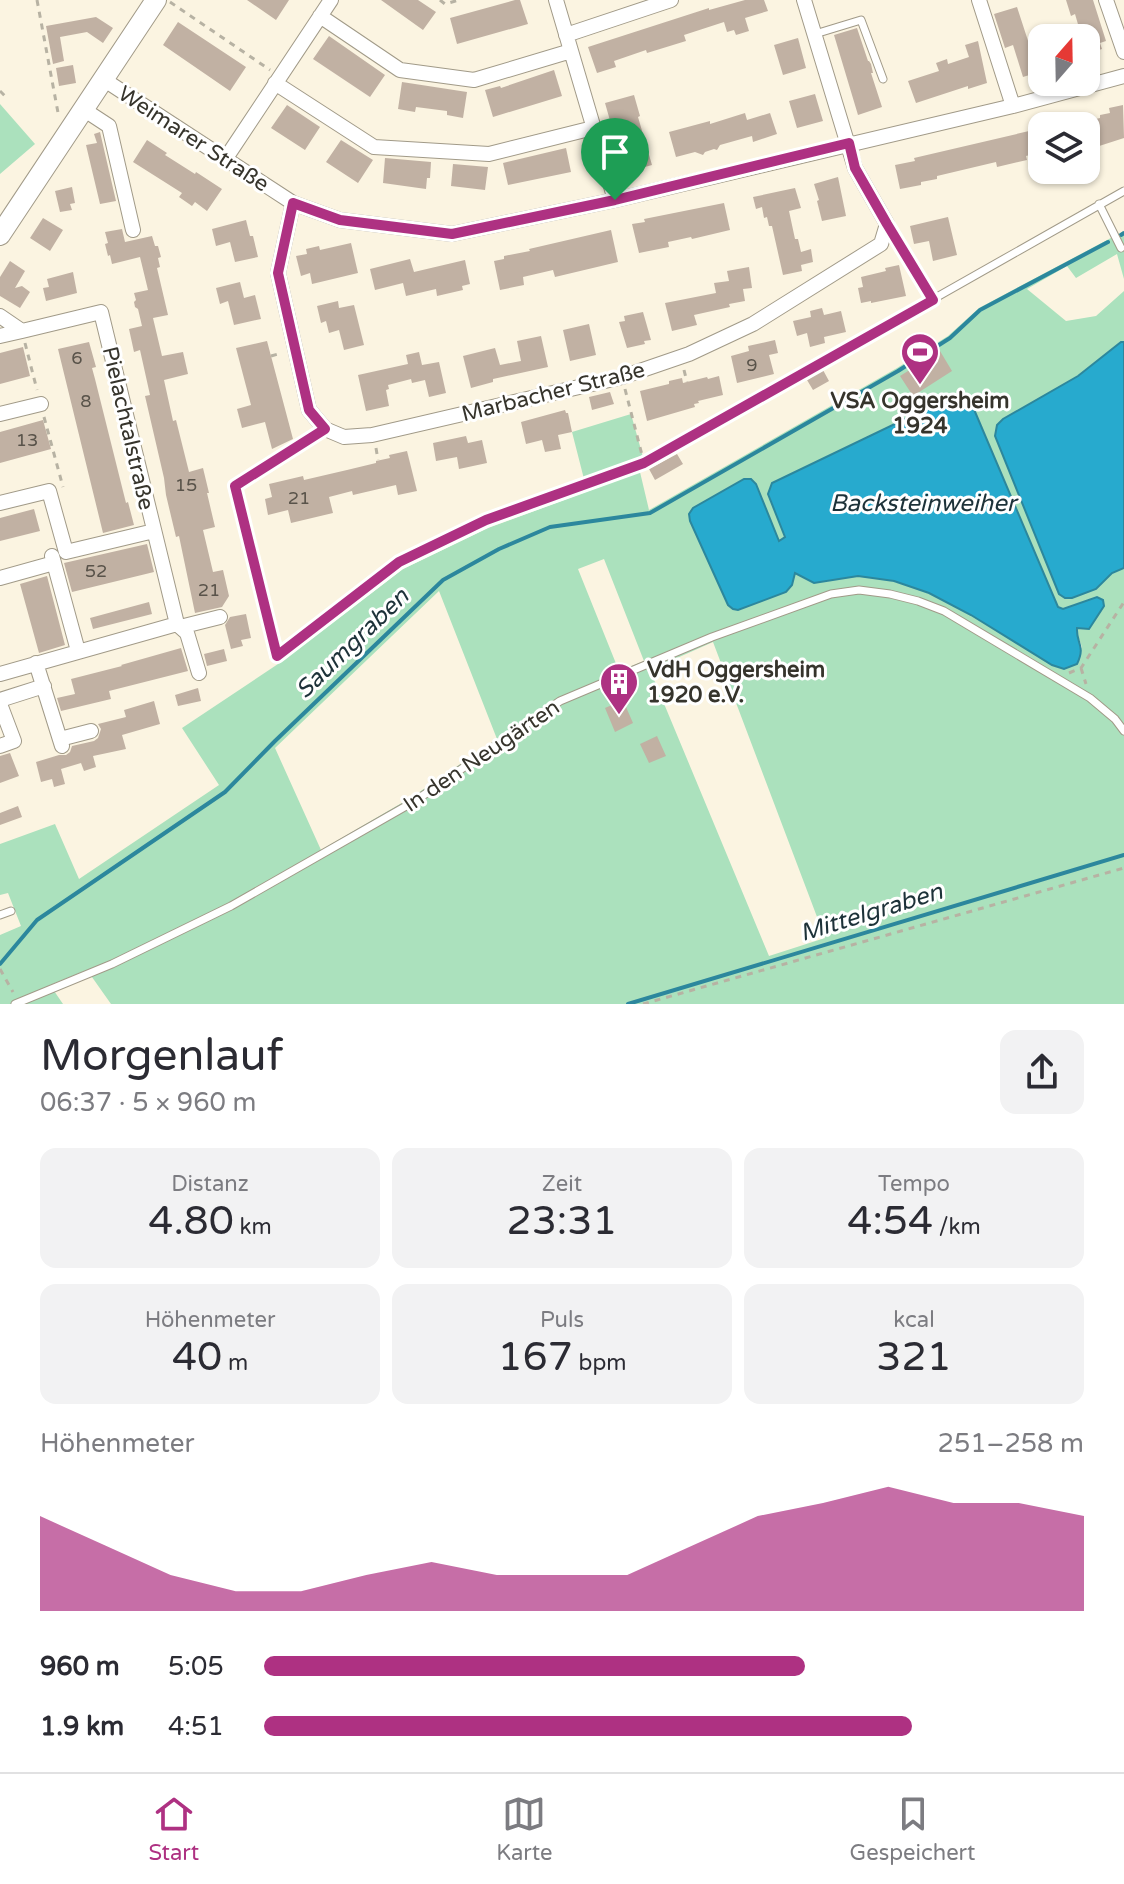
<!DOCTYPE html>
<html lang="de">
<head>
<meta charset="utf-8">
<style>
	:root { --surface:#fff; --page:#f2f2f3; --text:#2b2b33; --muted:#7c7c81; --line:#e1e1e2; --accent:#ae3182 }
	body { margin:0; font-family:"Varela Round",sans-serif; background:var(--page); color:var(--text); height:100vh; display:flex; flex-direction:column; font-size:30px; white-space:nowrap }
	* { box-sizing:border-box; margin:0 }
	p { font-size:26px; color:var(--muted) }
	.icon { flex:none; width:44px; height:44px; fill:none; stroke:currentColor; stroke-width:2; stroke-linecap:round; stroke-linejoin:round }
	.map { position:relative; height:1004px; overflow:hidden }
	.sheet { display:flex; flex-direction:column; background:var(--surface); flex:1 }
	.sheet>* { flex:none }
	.needle { width:52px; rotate:20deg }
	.controls { position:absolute; left:1028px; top:24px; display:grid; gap:16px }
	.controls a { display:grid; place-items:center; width:72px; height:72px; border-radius:16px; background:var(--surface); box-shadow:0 2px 6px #0004; font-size:40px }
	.pin { position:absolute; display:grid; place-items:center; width:68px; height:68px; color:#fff; margin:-82px -34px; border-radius:50% 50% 50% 0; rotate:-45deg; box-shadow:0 0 8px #0007 }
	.pin .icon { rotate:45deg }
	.round { display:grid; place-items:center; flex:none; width:84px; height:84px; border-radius:16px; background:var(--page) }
	.head { display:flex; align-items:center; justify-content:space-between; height:136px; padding:0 40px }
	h1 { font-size:44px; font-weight:600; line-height:60px }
	.metrics { display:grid; grid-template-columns:repeat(3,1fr); gap:12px; height:136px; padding:8px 40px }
	.metrics div { display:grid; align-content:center; border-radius:16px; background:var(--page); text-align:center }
	.metrics b { font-size:40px; font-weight:600 }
	.metrics small { font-size:22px; font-weight:400 }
	.metrics p { font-size:22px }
	.chart { height:224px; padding:16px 40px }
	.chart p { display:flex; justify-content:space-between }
	.chart svg { width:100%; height:144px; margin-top:8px; fill:var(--accent); opacity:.7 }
	ul { padding:0 40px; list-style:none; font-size:26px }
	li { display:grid; grid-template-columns:128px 96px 1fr; align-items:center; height:60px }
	li i { height:20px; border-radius:10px; background:var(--accent) }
	.menu { display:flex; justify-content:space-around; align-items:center; height:112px; border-top:2px solid var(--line); background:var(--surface); font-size:22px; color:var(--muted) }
	.menu a { display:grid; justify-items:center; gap:4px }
	.menu .current { color:var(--accent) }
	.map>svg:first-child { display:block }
	.green { fill:#abe1bd; fill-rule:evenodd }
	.water { fill:#27aace; stroke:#2c879d; stroke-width:2 }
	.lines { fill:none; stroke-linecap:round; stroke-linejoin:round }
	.stream { stroke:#2c879d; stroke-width:4 }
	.building { fill:#c1b1a3 }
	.lane-casing { stroke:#a19a88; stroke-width:9 }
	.street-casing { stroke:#a19a88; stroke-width:16 }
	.secondary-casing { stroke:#a19a88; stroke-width:22 }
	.path { stroke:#b7b2a3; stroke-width:3; stroke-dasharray:6 6; stroke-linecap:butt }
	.lane { stroke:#fff; stroke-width:7 }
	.street { stroke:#fff; stroke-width:14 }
	.secondary { stroke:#fff; stroke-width:20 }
	.route-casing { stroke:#fff; stroke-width:16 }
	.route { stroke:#ae3182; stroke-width:10 }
	.labels { text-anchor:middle; stroke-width:6; stroke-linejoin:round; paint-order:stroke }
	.number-label { font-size:18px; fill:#59534a }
	.street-label { font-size:22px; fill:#36342c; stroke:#fff }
	.poi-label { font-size:22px; font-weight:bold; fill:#36342c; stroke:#fff }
	.water-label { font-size:24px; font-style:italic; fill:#1d3239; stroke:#fff }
</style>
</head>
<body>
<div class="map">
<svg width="1124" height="1004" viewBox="0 0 1124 1004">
	<rect width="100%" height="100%" fill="#fbf4e1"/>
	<path class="green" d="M 0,104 L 35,144 L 0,174 Z
		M 1124,231 L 1124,279 L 1117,254 L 1076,278 L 1067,266 L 1027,289 L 1066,321 L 1096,316 L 1124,291 L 1124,342 L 1121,343 L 1078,376 L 1031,521 L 1037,541 L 1096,589 L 1112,573 L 1124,568 L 1124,1004 L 111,1004 L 87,970 L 50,985 L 63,1004 L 0,1004 L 0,935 L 21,926 L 8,893 L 0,895 L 0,844 L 55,824 L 79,879 L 219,785 L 182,728 L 281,662 L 403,569 L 488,528 L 640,472 L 649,510 L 897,368 L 948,336 L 979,308 ZM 970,400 L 1058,607 L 1062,609 L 1097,597 L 1076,631 L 1082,647 L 1064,669 L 1052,665 C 1003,634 952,597 895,582 C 884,579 870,576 859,576 C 828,576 826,592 795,572 L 733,609 L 756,484 L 778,542 L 786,538 L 768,494 ZM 604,559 L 644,661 L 619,671 L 578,569 ZM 439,591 L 497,739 L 412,797 L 321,850 L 275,748 ZM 713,642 L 825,938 L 769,956 L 650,670 Z
		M 631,414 L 643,457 L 629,465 L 584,479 L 572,432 Z"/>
	<path class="water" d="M 1121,342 L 1124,342 L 1124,568 L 1112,573 L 1096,589 L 1072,598 L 1065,598 L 1059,594 L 995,436 L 997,425 L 1003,419 L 1078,376 Z
		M 955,395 L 963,395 L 970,400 L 1058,607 L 1063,609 L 1097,597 L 1103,600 L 1104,606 L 1089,629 L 1077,628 C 1076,644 1086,645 1077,664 L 1064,669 L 1052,665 L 971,615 L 929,593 L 894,581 L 858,576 L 814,583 L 795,573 L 792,585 L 786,592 L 738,610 L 733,609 L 728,605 L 690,521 L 689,514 L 693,508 L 744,479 L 751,479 L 756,484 L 779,541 L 785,537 L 768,494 L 772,483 Z"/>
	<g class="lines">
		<path class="stream" d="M 1121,235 L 1124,233
			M 0,964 L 37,920 L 225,792 L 275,741 L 443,580 L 499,549 L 550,527 L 650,513 L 898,371 L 950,338 L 980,310 L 1108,242
			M 628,1004 L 1124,855"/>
	</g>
	<path class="building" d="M 247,0 L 289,0 L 276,20 Z
		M 381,0 L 418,0 L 436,12 L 423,30 Z
		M 515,0 L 520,0 L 528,24 L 457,44 L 450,18 Z
		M 745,0 L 764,0 L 768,11 L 745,18 L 749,31 L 736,35 L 734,30 L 727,32 L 724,22 L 684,35 L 686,41 L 647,53 L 646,50 L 614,61 L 616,67 L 597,73 L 588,47 L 709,8 L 709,10 Z
		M 1066,0 L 1093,0 L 1106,41 L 1100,43 L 1102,49 L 1086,54 L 1086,38 L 1082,38 L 1075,14 L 1071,16 Z
		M 1017,7 L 1032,53 L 1042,50 L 1042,71 L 1023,77 L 1013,45 L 1005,48 L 994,14 Z
		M 96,17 L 113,28 L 103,43 L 87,32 L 60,37 L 64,61 L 53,64 L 46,26 Z
		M 178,22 L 246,67 L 230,91 L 163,45 Z
		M 857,28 L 868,61 L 869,61 L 871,64 L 873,73 L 871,73 L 882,107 L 858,115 L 834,35 Z
		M 329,36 L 385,75 L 370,97 L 313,59 Z
		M 798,38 L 806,68 L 783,75 L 774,45 Z
		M 978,41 L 987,83 L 968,89 L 968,86 L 916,103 L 908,81 L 939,71 L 936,63 L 947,59 L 948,64 L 969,57 L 965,45 Z
		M 73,65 L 76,83 L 59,86 L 56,68 Z
		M 554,70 L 562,96 L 493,117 L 485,90 L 500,86 L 501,88 Z
		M 402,82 L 467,92 L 463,118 L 447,115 L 447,111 L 416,107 L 415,112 L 398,109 Z
		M 815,94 L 823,121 L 797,128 L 789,101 Z
		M 634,95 L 640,116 L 638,117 L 652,165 L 634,170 L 632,162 L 628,163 L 616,123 L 611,124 L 605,103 Z
		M 287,105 L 320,127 L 305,150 L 271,128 Z
		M 1123,105 L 1124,138 L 1093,148 L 1087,121 L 1100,118 L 1100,115 L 1110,113 L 1109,108 Z
		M 745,113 L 747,120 L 770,113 L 777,134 L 753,142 L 752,136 L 720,145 L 717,150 L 714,149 L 705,152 L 703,155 L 695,152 L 676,157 L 669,132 L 710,121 L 710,124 Z
		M 1042,128 L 1042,152 L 1026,156 L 1027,160 L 997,167 L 996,162 L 937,176 L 937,179 L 921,182 L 921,185 L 900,189 L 895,165 L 915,161 L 914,158 Z
		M 100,132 L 116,201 L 100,204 L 86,145 L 97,143 L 94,134 Z
		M 147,140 L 167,153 L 165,155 L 195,174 L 196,172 L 222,189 L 207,211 L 195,202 L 192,206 L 179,197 L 182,193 L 133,162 Z
		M 341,140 L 373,160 L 358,183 L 326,162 Z
		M 566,148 L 571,172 L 508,185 L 503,163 Z
		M 385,158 L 431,162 L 430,178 L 427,178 L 426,189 L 383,183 Z
		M 453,164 L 488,167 L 485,190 L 451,186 Z
		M 838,177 L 846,216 L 822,221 L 817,201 L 819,200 L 814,184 Z
		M 72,187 L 75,203 L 70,204 L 72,210 L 60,212 L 55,191 Z
		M 795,188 L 801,208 L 789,211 L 795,239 L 798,239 L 801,252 L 811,249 L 813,262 L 801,265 L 802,271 L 783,275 L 772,226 L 769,226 L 767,217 L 764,218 L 762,207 L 756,209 L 753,197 Z
		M 724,203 L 730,230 L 692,239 L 691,237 L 668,242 L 669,247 L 639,253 L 632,224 L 645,222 L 644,219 Z
		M 948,217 L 957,255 L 933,261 L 929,241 L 914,244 L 910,226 Z
		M 43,218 L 63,230 L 50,251 L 30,238 Z
		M 246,220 L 250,236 L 253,236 L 258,257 L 235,262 L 230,242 L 216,246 L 212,229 Z
		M 122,229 L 125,242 L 152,236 L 155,246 L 158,246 L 161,257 L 158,258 L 160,267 L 157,268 L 168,315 L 153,318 L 162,356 L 183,352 L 188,374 L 164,380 L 173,421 L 176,420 L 189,472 L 203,468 L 209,493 L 207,493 L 215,527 L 203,530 L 213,572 L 223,570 L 229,596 L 222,607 L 195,613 L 179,536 L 176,537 L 166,495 L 164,478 L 145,396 L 150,395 L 140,350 L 134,352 L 129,329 L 142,326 L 138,309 L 135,307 L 134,302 L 136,300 L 134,293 L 148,290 L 140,257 L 112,264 L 110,255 L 108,256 L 105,244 L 108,243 L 105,232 Z
		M 611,230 L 618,262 L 555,277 L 553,270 L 523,277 L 524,285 L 500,290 L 494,261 L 504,259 L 504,256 L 530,251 L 529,249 Z
		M 351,243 L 358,273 L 312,284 L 310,273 L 301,276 L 296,256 L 307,254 L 306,249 L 319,246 L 320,250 Z
		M 410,259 L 414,272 L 465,260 L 470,284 L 462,286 L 463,290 L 437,296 L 436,289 L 406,296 L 403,283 L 375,290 L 370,269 Z
		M 10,261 L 25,271 L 15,288 L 22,286 L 30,292 L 20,308 L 0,296 L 0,277 Z
		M 899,265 L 906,296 L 871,303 L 871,301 L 861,303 L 858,288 L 863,287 L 861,277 L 886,271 L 885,268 Z
		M 749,267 L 752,288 L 743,289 L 745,301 L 729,304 L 730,307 L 694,315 L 697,325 L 672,331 L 665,303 L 716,293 L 714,283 L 729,281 L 727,271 Z
		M 73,272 L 77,293 L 46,301 L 43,288 L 49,287 L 47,279 Z
		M 240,282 L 244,298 L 255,295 L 261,319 L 234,325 L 228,301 L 220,304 L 216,288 Z
		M 338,301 L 339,308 L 354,305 L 364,345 L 344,350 L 339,330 L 329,333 L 326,321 L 321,323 L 317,306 Z
		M 822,308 L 824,315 L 841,311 L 846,332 L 824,337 L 825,343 L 810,347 L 807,333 L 797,336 L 793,321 L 811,317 L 810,311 Z
		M 643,312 L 651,340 L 644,341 L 645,344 L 627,348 L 619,322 L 625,321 L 624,316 Z
		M 589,324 L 596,355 L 570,361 L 563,330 Z
		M 541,336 L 548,367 L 493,379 L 493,382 L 471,388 L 463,356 L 495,348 L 500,365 L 521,361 L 517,341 Z
		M 775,340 L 778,353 L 769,355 L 774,374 L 737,383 L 731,356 L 749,351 L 748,346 Z
		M 267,341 L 293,439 L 272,449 L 265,422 L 242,428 L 237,409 L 251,405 L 236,348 Z
		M 89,342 L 96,367 L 92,368 L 95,379 L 126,503 L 128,502 L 134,525 L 103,533 L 58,349 Z
		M 23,347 L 30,376 L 0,384 L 0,353 Z
		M 940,351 L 952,371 L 913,396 L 900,376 Z
		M 419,352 L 422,365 L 439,362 L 446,393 L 429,397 L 425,380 L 412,383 L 411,379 L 388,385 L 389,389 L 386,390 L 389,406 L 366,411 L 358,375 L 408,364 L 406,355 Z
		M 823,370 L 829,381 L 813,390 L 807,380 Z
		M 719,376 L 723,395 L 698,401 L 699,403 L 694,404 L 695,407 L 647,421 L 640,391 L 669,384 L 669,381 L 682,378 L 683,383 L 707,377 L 708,379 Z
		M 610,392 L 614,404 L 592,410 L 589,397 Z
		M 565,410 L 566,413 L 568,413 L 572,432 L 558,435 L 561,449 L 545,452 L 542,440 L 526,444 L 521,422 Z
		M 43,420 L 51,449 L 0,463 L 0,432 Z
		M 466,436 L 468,443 L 482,440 L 487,463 L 459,469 L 457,457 L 436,461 L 433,443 Z
		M 407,451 L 417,491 L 398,495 L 396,485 L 353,495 L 352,491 L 329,497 L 333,513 L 291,523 L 288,510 L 268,515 L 265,499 L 272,497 L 269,484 L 303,476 L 304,480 L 347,470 L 376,463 L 376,461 L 390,458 L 389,455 Z
		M 677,454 L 683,464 L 655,480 L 649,469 Z
		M 34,509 L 40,531 L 0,541 L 0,518 Z
		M 147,544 L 154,572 L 72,592 L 64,563 Z
		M 47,576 L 65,645 L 39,653 L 20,584 Z
		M 149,602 L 152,614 L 93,629 L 90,618 Z
		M 246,614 L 251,638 L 241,640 L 243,646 L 231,649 L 225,625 L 230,617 Z
		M 181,648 L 188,671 L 109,691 L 111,699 L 61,711 L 57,698 L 75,694 L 71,679 L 122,666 L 121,665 Z
		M 224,649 L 227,661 L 207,666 L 204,654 Z
		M 198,688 L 201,701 L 178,706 L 175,695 Z
		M 623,700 L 633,723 L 615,732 L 605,708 Z
		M 154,701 L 160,724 L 122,735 L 126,749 L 93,756 L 96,767 L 84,771 L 81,763 L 61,769 L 65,784 L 54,787 L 52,779 L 41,782 L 36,762 L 59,755 L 66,755 L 70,752 L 72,746 L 94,741 L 98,738 L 101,729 L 98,724 L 126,717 L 124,710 Z
		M 657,736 L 666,756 L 649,763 L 640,744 Z
		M 10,753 L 19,776 L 0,783 L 0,756 Z
		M 18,806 L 22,817 L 0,825 L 0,813 Z"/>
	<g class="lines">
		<g class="lane-casing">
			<path id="lane" d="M 815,34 L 861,20 L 883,79
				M 1099,204 L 1121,248
				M 325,429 L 235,486 L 277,656 L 399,562 L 486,520 L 644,463 L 1124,191
				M 0,915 L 11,911
				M 15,1004 L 112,964 L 231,906 L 415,801 L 560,701 L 712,637 L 831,594 L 859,590 L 890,594 L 918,601 L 944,611 L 1090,698 L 1115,719 L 1124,731"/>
		</g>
		<g class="street-casing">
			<path id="street" d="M 556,0 L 615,200
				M 979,0 L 1013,106
				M 1106,0 L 1124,52
				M 320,16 L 400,70 L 474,80 L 571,51
				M 566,35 L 671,0
				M 103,79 L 293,203 L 340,220 L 452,234 L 615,200 L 1013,106 L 1124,76
				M 275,83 L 374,147 L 489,154 L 593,128
				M 83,109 L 109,126 L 133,230
				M 226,158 L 331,0
				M 293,203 L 278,273 L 309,410 L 325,429 L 344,437 L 372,435 L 622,377 L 689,354 L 753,324 L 881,244 L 887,224 L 855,168 L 804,0
				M 0,316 L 22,331 L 101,312 L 177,624 L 0,674
				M 0,336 L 22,331
				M 0,414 L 41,404
				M 0,503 L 49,491 L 66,552 L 154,531
				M 54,563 L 78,651
				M 0,578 L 54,563 L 52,556
				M 177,624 L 187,633 L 199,673
				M 180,627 L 220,617
				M 36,663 L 62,746
				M 0,700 L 44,686
				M 0,704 L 14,741 L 0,746
				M 60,739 L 91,731"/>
		</g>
		<g class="secondary-casing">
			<path id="secondary" d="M 0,235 L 156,0"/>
		</g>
		<path class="path" d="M 37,0 L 59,118
			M 440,0 L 445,4 L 459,0
			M 170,2 L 270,70
			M 0,91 L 6,97
			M 897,241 L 928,292
			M 25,343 L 37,390
			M 271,356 L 282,353
			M 684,370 L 687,382
			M 625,389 L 642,455
			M 44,417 L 63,487
			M 376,448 L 378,460
			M 1081,668 L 1086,684
			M 1069,673 L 1081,668 L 1124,602
			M 0,969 L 13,992
			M 643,1004 L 1124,868"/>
		<use href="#lane" class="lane"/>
		<use href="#street" class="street"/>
		<use href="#secondary" class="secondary"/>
	</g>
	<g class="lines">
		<g class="route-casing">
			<path id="route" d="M 849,143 L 855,168 L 887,224 L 933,300 L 644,463 L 486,520 L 399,562 L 277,656 L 235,486 L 325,429 L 309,410 L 278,273 L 293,203 L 340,220 L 452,234 L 615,200 Z"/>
		</g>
		<use href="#route" class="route"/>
	</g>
	<defs>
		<g id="stadium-pin" transform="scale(2)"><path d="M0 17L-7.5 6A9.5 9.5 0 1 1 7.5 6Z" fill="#ae3182" stroke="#fff"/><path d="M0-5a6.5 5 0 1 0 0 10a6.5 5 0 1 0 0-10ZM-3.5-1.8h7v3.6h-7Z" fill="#fff"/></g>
		<g id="building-pin" transform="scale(2)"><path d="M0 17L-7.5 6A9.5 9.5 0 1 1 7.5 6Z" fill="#ae3182" stroke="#fff"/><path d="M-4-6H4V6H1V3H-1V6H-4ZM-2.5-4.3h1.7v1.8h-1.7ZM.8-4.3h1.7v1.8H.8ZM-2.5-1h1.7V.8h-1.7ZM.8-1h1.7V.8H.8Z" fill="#fff"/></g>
	</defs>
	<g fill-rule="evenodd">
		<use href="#stadium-pin" x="920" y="352"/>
		<use href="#building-pin" x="619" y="682"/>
	</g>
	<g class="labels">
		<g class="number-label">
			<text x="77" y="364">6</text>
			<text x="752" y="371">9</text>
			<text x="86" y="407">8</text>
			<text x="27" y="446">13</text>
			<text x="186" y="491">15</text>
			<text x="299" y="504">21</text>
			<text x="96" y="577">52</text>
			<text x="209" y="596">21</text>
		</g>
		<g class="street-label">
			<text transform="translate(194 138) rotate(33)" y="8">Weimarer Straße</text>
			<text transform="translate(553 391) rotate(-14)" y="8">Marbacher Straße</text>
			<text transform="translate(129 428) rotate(77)" y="8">Pielachtalstraße</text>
			<text transform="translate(481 755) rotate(-34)" y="8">In den Neugärten</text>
		</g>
		<g class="poi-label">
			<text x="920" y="408">VSA Oggersheim<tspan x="920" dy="25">1924</tspan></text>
			<text x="647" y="677" text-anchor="start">VdH Oggersheim<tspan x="647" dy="25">1920 e.V.</tspan></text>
		</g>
		<g class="water-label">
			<text x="923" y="511">Backsteinweiher</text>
			<text transform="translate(352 643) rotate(-44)" y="8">Saumgraben</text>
			<text transform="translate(871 912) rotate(-17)" y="8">Mittelgraben</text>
		</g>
	</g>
</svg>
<div class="controls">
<a><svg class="needle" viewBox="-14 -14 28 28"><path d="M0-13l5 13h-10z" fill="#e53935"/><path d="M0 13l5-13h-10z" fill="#7c7c81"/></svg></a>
<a><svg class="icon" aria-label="layers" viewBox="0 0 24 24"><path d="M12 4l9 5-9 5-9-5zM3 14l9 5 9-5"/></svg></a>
</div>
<div class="pin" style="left:615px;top:200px;background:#1e9e55"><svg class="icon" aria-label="arrive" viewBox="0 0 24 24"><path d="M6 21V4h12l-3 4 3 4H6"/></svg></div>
</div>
<section class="sheet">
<div class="head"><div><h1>Morgenlauf</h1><p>06:37 · 5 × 960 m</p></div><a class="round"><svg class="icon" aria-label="share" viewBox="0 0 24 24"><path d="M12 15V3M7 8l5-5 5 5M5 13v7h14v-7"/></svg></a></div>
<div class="metrics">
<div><p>Distanz</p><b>4.80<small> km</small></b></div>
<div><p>Zeit</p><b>23:31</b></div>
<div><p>Tempo</p><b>4:54<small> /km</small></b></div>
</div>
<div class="metrics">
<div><p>Höhenmeter</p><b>40<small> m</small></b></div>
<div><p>Puls</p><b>167<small> bpm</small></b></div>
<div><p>kcal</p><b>321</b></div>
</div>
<div class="chart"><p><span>Höhenmeter</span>251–258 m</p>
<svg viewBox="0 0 160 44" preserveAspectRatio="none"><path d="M0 44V15L10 24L20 33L30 38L40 38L50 33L60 29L70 33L80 33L90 33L100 24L110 15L120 11L130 6L140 11L150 11L160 15V44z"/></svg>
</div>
<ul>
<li><b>960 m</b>5:05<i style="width:66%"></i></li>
<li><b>1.9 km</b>4:51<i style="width:79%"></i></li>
</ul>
</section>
<nav class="menu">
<a class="current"><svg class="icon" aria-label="home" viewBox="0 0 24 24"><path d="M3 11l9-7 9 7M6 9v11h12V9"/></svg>Start</a>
<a><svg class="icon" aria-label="map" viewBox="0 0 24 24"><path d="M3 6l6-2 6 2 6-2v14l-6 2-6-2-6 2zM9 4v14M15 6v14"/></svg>Karte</a>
<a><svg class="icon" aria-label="saved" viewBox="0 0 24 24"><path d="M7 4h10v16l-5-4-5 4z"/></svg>Gespeichert</a>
</nav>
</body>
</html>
